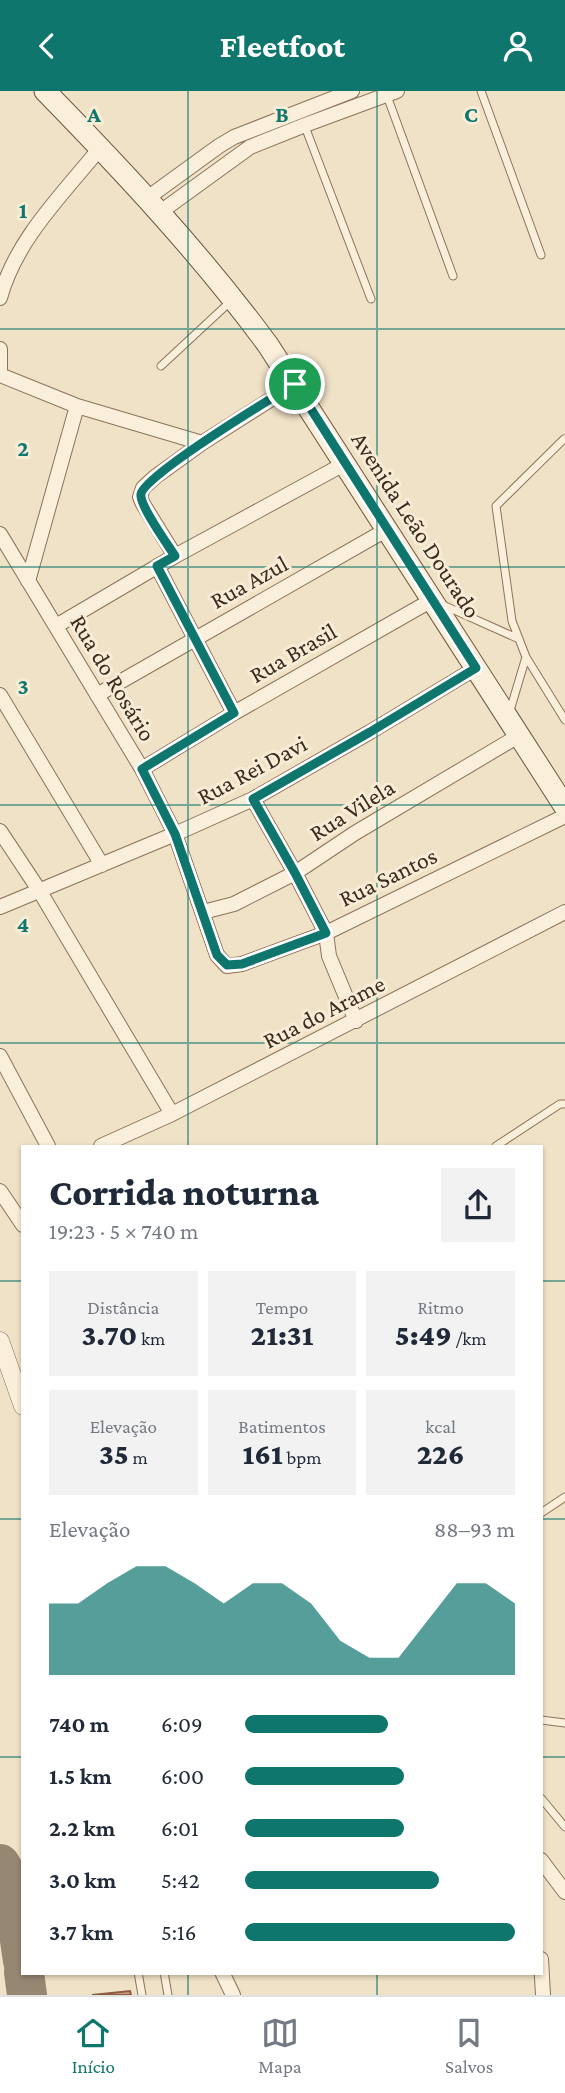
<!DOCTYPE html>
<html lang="pt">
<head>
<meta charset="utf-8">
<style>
	:root { --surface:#fff; --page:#f2f2f3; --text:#1f2937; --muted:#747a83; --line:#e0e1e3; --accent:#0f766e }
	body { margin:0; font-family:"Crimson Pro",serif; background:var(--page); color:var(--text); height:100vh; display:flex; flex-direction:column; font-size:26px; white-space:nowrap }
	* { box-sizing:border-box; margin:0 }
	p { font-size:23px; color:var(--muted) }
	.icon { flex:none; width:38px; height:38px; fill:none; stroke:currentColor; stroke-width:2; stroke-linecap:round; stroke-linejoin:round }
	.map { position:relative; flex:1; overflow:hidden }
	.side { position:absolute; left:21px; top:1054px; width:522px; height:830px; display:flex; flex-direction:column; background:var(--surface); border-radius:0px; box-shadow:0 2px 5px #0004 }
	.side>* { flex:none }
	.pin { position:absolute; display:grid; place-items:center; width:60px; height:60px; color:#fff; margin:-30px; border:4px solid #fff; border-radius:50%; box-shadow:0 2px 7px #0007 }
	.round { display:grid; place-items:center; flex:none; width:74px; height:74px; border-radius:0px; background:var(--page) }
	.overview { display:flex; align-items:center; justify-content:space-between; height:119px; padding:0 28px }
	h1 { font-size:38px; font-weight:800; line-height:52px }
	.metrics { display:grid; grid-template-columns:repeat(3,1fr); gap:10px; height:119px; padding:7px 28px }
	.metrics div { display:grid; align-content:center; border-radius:0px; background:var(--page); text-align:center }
	.metrics b { font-size:30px; font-weight:800 }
	.metrics small { font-size:19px; font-weight:400 }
	.metrics p { font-size:19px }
	.chart { height:196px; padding:14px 28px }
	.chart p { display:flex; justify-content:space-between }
	.chart svg { width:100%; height:126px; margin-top:7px; fill:var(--accent); opacity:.7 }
	ul { padding:0 28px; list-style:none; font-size:23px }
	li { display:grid; grid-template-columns:112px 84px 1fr; align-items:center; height:52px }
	li i { height:18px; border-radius:9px; background:var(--accent) }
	header { display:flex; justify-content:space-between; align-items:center; height:91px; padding:0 28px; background:var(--accent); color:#fff; font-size:32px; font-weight:800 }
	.tabs { display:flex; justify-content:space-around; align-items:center; height:98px; border-top:2px solid var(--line); background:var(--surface); font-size:19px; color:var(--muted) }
	.tabs a { display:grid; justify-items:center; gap:4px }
	.tabs .current { color:var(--accent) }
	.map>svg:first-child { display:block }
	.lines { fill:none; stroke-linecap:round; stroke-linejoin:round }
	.taxiway { stroke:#968772; stroke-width:40 }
	.building { fill:#ce9b7c; stroke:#8c5c40; stroke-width:2 }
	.service-casing { stroke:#8c735b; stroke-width:9 }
	.minor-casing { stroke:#8c735b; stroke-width:16 }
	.tertiary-casing { stroke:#8c735b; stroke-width:19 }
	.secondary-casing { stroke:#6e543e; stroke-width:23 }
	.service { stroke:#faefda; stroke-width:7 }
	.minor { stroke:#faefda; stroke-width:14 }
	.tertiary { stroke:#faefda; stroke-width:18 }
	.secondary { stroke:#faefda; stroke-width:21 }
	.route-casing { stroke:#fff; stroke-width:14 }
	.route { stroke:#0f766e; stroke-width:9 }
	.grid { fill:none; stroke:#0f766e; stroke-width:2; stroke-opacity:0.55 }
	.labels { text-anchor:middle; stroke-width:6; stroke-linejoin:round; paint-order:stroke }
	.street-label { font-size:24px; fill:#3c2c1f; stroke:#f7ecd6 }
	.grid-label { font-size:23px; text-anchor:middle; font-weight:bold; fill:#0f766e; stroke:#f7ecd6; stroke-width:6; stroke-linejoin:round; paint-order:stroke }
</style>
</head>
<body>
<header><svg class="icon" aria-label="back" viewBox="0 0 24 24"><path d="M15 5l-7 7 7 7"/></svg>Fleetfoot<svg class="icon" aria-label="person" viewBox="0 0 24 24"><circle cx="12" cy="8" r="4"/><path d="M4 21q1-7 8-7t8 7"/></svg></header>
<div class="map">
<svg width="565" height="1904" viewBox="0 0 565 1904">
	<rect width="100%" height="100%" fill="#f0e2c6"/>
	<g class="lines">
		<path class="taxiway" d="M 0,1773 L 12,1793 L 23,1870
			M 24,1881 L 27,1904"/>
	</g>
	<path class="building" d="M 130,1900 L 131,1904 L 92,1904 Z"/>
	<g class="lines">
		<g class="service-casing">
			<path id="service" d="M 481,0 L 541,164
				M 386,2 L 453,185
				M 304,33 L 371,208
				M 161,275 L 231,210
				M 443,514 L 519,548
				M 526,566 L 565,629
				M 509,623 L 526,566 L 512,530 L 496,415 L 564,348
				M 496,1055 L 560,1013 L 565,1013
				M 541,1422 L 565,1406
				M 541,1629 L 565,1632
				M 541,1707 L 565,1736
				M 138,1881 L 142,1904
				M 164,1881 L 168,1904"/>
		</g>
		<g class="minor-casing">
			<path id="minor" d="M 146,108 L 219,55 L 234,46 L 352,0
				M 159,122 L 250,56 L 305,34 L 397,0
				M 0,207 C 16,148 63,103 100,57
				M 0,258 L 0,280
				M 0,284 L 77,315 L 202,352
				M 0,443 L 142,678 L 175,743 L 217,864 L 227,875 L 242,873 L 326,842 L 565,725
				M 175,465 L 143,413 L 140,406 L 143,397 L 155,386 L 202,352 L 295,293
				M 157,475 L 234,622
				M 28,490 L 77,315
				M 56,535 L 175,465 L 344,373
				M 0,604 L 102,774
				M 97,604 L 386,439
				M 142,678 L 234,622 L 432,509
				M 253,708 L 295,782 L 326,842 L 329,865 L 356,930
				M 0,740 L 39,799 L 172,1023
				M 0,816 L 175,743 L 253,708 L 370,641 L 476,577
				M 203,821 L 234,813 L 295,782 L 355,742 L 520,644
				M 0,965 L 48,1055
				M 101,1055 L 172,1023 L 565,821
				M 0,1100 L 23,1134
				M 541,1769 L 565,1801
				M 541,1868 L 543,1904
				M 222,1881 L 233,1904"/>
		</g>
		<g class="tertiary-casing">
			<path id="tertiary" d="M 0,1250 L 23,1315"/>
		</g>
		<g class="secondary-casing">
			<path id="secondary" d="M 45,0 C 124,81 201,163 268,254 L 565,716"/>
		</g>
		<use href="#service" class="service"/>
		<use href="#minor" class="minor"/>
		<use href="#tertiary" class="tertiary"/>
		<use href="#secondary" class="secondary"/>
	</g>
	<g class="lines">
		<g class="route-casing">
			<path id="route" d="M 295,293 L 476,577 L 370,641 L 253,708 L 295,782 L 326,842 L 242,873 L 227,874 L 217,864 L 175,743 L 142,678 L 234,622 L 157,475 L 175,465 C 168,454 139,414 141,403 C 143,385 272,307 295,293 Z"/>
		</g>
		<use href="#route" class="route"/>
	</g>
	<path class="grid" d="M 188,0 L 188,1055M 377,0 L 377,1055M 0,238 L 565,238M 0,476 L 565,476M 0,714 L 565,714M 0,952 L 565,952M 0,1190 L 23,1190M 541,1190 L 565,1190M 0,1428 L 23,1428M 541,1428 L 565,1428M 0,1666 L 23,1666M 541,1666 L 565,1666M 188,1881 L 188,1904M 377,1881 L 377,1904"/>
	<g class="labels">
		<g class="street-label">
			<text transform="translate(416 434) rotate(57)" y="8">Avenida Leão Dourado</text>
			<text transform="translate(249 491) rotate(-29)" y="8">Rua Azul</text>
			<text transform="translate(293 562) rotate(-30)" y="8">Rua Brasil</text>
			<text transform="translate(113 587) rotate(59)" y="8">Rua do Rosário</text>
			<text transform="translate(252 679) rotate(-28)" y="8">Rua Rei Davi</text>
			<text transform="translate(352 719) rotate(-32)" y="8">Rua Vilela</text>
			<text transform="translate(388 786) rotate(-26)" y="8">Rua Santos</text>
			<text transform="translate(324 921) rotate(-27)" y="8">Rua do Arame</text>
		</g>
	</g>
	<g class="grid-label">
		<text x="94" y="31">A</text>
		<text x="282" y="31">B</text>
		<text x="471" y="31">C</text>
		<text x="23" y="127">1</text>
		<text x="23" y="365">2</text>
		<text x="23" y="603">3</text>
		<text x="23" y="841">4</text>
	</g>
</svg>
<div class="pin" style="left:295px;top:293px;background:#1e9e55"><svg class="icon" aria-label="arrive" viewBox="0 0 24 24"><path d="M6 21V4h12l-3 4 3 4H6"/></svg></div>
<section class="side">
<div class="overview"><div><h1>Corrida noturna</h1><p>19:23 · 5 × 740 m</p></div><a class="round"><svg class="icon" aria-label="share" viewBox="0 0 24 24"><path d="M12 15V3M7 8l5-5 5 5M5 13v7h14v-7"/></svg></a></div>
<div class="metrics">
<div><p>Distância</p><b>3.70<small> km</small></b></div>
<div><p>Tempo</p><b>21:31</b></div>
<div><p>Ritmo</p><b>5:49<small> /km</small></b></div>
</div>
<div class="metrics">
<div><p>Elevação</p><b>35<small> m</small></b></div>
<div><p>Batimentos</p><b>161<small> bpm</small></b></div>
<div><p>kcal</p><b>226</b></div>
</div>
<div class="chart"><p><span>Elevação</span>88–93 m</p>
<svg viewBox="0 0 160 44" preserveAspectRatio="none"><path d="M0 44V19L10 19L20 12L30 6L40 6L50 12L60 19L70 12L80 12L90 19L100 32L110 38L120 38L130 25L140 12L150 12L160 19V44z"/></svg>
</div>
<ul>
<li><b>740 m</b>6:09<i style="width:53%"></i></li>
<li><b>1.5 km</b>6:00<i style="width:59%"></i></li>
<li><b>2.2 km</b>6:01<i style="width:59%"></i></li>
<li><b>3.0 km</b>5:42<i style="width:72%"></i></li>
<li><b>3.7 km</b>5:16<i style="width:100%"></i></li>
</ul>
</section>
</div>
<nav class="tabs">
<a class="current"><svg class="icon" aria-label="home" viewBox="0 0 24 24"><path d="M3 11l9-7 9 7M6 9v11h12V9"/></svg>Início</a>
<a><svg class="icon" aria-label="map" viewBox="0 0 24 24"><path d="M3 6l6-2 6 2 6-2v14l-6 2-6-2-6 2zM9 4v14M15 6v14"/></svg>Mapa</a>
<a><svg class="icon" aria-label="saved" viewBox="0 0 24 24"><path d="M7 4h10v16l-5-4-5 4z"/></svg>Salvos</a>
</nav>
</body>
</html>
